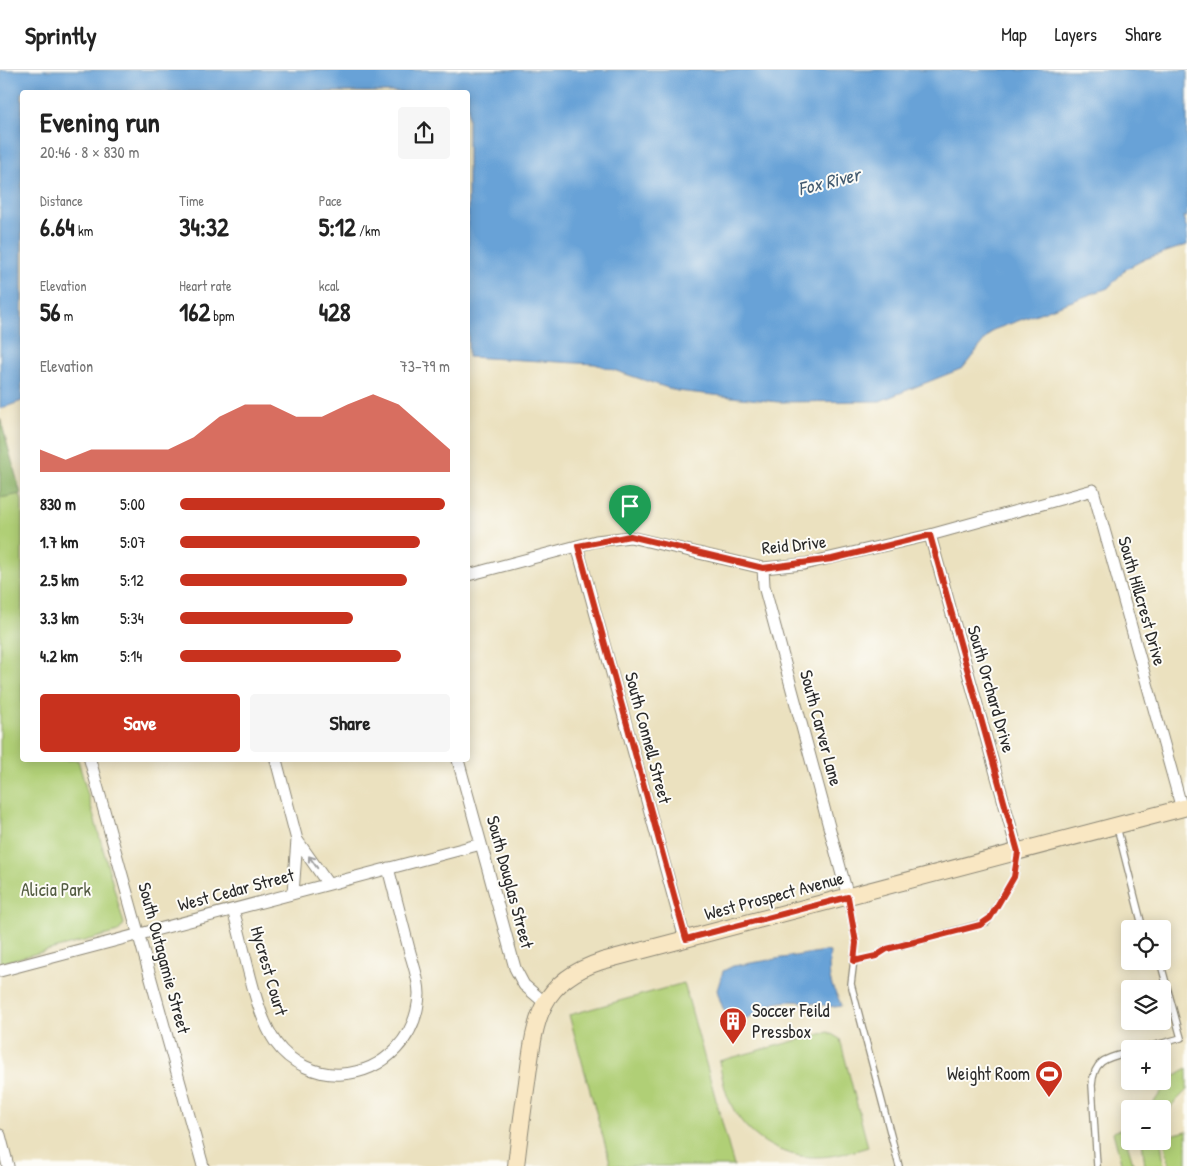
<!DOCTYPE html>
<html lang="en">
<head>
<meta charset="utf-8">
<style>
	:root { --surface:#fff; --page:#f6f6f6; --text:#222; --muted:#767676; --line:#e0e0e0; --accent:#c8321e }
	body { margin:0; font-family:"Patrick Hand",sans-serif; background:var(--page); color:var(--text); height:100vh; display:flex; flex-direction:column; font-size:19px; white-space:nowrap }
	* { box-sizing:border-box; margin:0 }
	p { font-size:16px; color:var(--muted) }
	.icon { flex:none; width:28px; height:28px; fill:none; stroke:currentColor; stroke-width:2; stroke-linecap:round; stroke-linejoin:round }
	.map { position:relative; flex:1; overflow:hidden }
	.details { position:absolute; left:20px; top:20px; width:450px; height:672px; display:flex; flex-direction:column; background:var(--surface); border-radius:5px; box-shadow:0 2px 12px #0003 }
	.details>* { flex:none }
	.fabs { position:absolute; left:1121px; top:850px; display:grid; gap:10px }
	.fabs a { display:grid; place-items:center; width:50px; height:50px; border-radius:5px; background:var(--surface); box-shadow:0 2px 12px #0003; font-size:25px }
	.pin { position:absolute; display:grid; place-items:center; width:42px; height:42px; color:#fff; margin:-51px -21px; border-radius:50% 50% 50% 0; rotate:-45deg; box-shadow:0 0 5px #0007 }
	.pin .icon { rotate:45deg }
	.round { display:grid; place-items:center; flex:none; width:52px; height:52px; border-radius:5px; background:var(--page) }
	.summary { display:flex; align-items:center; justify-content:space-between; height:85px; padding:0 20px }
	h1 { font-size:28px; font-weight:700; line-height:38px }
	.stats { display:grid; grid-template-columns:repeat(3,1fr); gap:8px; height:85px; padding:5px 20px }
	.stats div { display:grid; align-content:center }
	.stats b { font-size:25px; font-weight:700 }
	.stats small { font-size:14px; font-weight:400 }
	.stats p { font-size:14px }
	.chart { height:140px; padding:10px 20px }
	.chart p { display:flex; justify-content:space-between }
	.chart svg { width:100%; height:90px; margin-top:5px; fill:var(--accent); opacity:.7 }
	.action { display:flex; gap:10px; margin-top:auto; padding:10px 20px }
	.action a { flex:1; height:58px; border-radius:5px; background:var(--accent); color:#fff; font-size:20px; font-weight:700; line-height:58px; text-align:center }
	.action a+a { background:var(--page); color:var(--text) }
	ul { padding:0 20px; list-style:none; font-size:16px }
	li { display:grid; grid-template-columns:80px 60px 1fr; align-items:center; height:38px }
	li i { height:12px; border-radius:6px; background:var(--accent) }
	header { display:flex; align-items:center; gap:30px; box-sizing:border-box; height:70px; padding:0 25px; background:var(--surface); border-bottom:1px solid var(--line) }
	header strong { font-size:24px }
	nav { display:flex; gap:28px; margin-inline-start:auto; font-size:18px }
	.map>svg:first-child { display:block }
	.green { fill:#b0cf76; stroke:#6e7d50 }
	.forest { fill:#8cb267; stroke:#5c6e49 }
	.water { fill:#68a2d7; stroke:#4a6681 }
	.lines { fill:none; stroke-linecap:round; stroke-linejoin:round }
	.service-casing { stroke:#8b8675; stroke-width:8 }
	.minor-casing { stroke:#8b8675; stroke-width:13 }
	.secondary-casing { stroke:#8b8675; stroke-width:18 }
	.service { stroke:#fff; stroke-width:5.5 }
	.minor { stroke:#fff; stroke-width:11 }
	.secondary { stroke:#f9e7c3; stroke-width:16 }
	.oneway { stroke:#a0a0a0 }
	.route-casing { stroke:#fff; stroke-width:10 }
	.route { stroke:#c8321e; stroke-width:6 }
	.labels { text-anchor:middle; stroke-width:4; stroke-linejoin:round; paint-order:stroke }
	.street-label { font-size:18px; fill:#2b2b2b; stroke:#fdfcf7 }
	.park-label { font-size:18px; fill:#535c42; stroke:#fdfcf7 }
	.poi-label { font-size:18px; fill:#2b2b2b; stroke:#fdfcf7; text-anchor:start }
	.water-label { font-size:19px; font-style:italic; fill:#435b70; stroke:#fdfcf7 }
</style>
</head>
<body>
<header>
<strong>Sprintly</strong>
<nav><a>Map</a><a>Layers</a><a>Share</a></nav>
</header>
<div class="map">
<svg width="1187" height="1096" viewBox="0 0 1187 1096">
	<rect width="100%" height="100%" fill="#fdfcf7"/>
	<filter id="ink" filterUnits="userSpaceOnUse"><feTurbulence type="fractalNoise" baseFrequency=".02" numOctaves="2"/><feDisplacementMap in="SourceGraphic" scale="10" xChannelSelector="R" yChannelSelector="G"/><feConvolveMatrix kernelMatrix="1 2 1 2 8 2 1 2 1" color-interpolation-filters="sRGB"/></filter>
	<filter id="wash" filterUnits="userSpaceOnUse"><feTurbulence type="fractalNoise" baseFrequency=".0096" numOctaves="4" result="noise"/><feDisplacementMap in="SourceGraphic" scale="20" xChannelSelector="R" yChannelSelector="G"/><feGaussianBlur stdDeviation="1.12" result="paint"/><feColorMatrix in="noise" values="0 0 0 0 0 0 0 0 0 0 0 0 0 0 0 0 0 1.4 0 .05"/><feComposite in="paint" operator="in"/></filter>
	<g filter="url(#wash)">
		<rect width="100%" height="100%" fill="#ebe1bf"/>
		<path class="green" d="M 0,348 L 22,431 L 22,690 L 78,690 L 124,854 L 118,862 L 0,893 Z
			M 684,913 L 734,1096 L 611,1096 L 569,945 Z
			M 828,962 L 840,969 L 868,1077 C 852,1082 833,1087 816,1087 C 780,1088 744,1065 730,1032 C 724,1020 722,1005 719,991 Z
			M 1187,998 L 1187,1020 L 1172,1035 L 1163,1057 L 1162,1039 L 1149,1039 L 1171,1008 Z
			M 1123,1059 L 1134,1096 L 1122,1096 L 1113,1062 Z
			M 1187,1061 L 1187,1096 L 1170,1096 L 1163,1067 Z
			M 1142,1071 L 1161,1071 L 1164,1096 L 1145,1096 Z"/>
		<path class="forest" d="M 0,348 L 21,424 L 0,428 Z"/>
		<path class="water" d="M 0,0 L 1187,0 L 1187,147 L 1183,147 L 1187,159 L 1187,175 L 1145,189 L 1126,199 L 1108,218 L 993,260 L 963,298 L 880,331 L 778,332 L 677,321 L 595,294 L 468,287 L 468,22 L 22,22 L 22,331 L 0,339 Z
			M 825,881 L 830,882 C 829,893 828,907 833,918 C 836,924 839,928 841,936 L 835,937 C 818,935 798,929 781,932 C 750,936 733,981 717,920 L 723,901 L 733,896 Z"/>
	</g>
	<g filter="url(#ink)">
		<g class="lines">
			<g class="service-casing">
				<path id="service" d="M 1117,757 L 1143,859
					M 848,827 L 856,873 L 851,914 L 899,1096
					M 854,891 L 876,886 L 887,879 L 987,852 L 1014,807 L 1018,783
					M 1141,979 L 1181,968 L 1160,891
					M 1097,1096 L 1092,1015 C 1094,989 1107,988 1130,982"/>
			</g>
			<g class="minor-casing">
				<path id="minor" d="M 930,465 L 1018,783
					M 577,476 L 685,869
					M 763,498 L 764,516 L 848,827
					M 468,505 L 596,471 L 630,467 L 763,498 L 804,494 L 930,465 L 1093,420 L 1182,739
					M 90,690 L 203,1096
					M 276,690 L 297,770 L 328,814
					M 458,690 L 515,898 L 524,915 L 545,933
					M 293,823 L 297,770
					M 233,840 C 245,878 254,942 276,973 C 290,993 318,1006 342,1004 C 385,1001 417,967 419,924 C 419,909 413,894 409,879 C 402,852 395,825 388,798
					M 0,901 L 481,774
					M 0,1065 L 8,1096"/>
			</g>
			<g class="secondary-casing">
				<path id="secondary" d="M 516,1096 C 519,1068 523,1040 527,1012 C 535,952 537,912 602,891 L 1187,737"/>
			</g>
			<use href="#service" class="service"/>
			<use href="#minor" class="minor"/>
			<use href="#secondary" class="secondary"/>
		</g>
		<defs><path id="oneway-shaft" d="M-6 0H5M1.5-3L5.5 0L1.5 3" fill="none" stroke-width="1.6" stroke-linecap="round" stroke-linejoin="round" transform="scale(1.25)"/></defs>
		<use class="oneway" href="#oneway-shaft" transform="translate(313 792) rotate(-125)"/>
	</g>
	<g class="lines" filter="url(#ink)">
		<g class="route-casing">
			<path id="route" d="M 930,465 L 1018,782 L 1014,807 L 990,848 L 980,855 L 887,879 L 876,886 L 854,891 L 856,873 L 848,827 L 686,869 L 578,476 L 630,466 L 763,498 L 832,489 Z"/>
		</g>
		<use href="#route" class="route"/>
	</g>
	<defs>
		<g id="building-pin" transform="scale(1.4375)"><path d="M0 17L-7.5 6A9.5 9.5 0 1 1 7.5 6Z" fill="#c8321e" stroke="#fdfcf7"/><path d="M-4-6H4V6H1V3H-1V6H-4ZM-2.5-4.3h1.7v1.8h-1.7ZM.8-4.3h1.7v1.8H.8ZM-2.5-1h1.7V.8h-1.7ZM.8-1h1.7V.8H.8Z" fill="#fff"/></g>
		<g id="stadium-pin" transform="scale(1.4375)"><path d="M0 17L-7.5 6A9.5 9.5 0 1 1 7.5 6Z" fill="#c8321e" stroke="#fdfcf7"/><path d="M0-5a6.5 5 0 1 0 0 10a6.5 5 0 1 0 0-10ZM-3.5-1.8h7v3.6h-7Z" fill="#fff"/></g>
	</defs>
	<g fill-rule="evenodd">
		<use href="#building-pin" x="733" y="951"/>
		<use href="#stadium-pin" x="1049" y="1004"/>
	</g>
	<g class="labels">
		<g class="street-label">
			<text transform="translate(794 475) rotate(-6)" y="6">Reid Drive</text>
			<text transform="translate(1142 531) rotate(74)" y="6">South Hillcrest Drive</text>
			<text transform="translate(991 619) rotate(74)" y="6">South Orchard Drive</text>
			<text transform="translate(821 658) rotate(75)" y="6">South Carver Lane</text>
			<text transform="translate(648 668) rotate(75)" y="6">South Connell Street</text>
			<text transform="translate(510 812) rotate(75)" y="6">South Douglas Street</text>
			<text transform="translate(236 820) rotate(-15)" y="6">West Cedar Street</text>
			<text transform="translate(774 826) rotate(-15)" y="6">West Prospect Avenue</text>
			<text transform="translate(164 888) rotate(75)" y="6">South Outagamie Street</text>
			<text transform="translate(269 901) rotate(74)" y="6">Hycrest Court</text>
		</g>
		<g class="park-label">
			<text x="56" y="826">Alicia Park</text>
		</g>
		<g class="poi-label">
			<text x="752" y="947">Soccer Feild<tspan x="752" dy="21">Pressbox</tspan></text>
			<text x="1030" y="1010" text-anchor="end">Weight Room</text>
		</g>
		<g class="water-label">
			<text transform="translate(829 111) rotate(-14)" y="7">Fox River</text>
		</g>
	</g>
</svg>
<div class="fabs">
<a><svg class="icon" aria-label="locate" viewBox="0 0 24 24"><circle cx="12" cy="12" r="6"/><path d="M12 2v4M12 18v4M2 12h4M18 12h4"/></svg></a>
<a><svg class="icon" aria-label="layers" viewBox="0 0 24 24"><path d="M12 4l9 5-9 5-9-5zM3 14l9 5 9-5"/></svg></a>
<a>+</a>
<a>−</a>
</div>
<div class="pin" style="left:630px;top:466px;background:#1e9e55"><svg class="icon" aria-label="arrive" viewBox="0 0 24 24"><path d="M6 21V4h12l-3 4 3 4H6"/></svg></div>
<section class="details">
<div class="summary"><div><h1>Evening run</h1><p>20:46 · 8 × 830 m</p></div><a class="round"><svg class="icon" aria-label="share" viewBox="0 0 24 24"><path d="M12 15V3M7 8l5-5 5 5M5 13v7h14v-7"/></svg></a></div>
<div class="stats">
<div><p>Distance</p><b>6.64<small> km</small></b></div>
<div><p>Time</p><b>34:32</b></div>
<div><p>Pace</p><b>5:12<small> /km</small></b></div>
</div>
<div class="stats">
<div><p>Elevation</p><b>56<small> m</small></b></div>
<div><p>Heart rate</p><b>162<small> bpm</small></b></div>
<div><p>kcal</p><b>428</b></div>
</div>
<div class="chart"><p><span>Elevation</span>73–79 m</p>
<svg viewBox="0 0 160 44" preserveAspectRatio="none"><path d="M0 44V33L10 38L20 33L30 33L40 33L50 33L60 27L70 17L80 11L90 11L100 17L110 17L120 11L130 6L140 11L150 22L160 33V44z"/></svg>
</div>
<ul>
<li><b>830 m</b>5:00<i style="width:98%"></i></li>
<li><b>1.7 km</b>5:07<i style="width:89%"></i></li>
<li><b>2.5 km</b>5:12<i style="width:84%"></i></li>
<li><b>3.3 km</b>5:34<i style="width:64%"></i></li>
<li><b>4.2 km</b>5:14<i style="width:82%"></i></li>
</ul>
<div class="action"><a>Save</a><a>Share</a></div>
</section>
</div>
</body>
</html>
